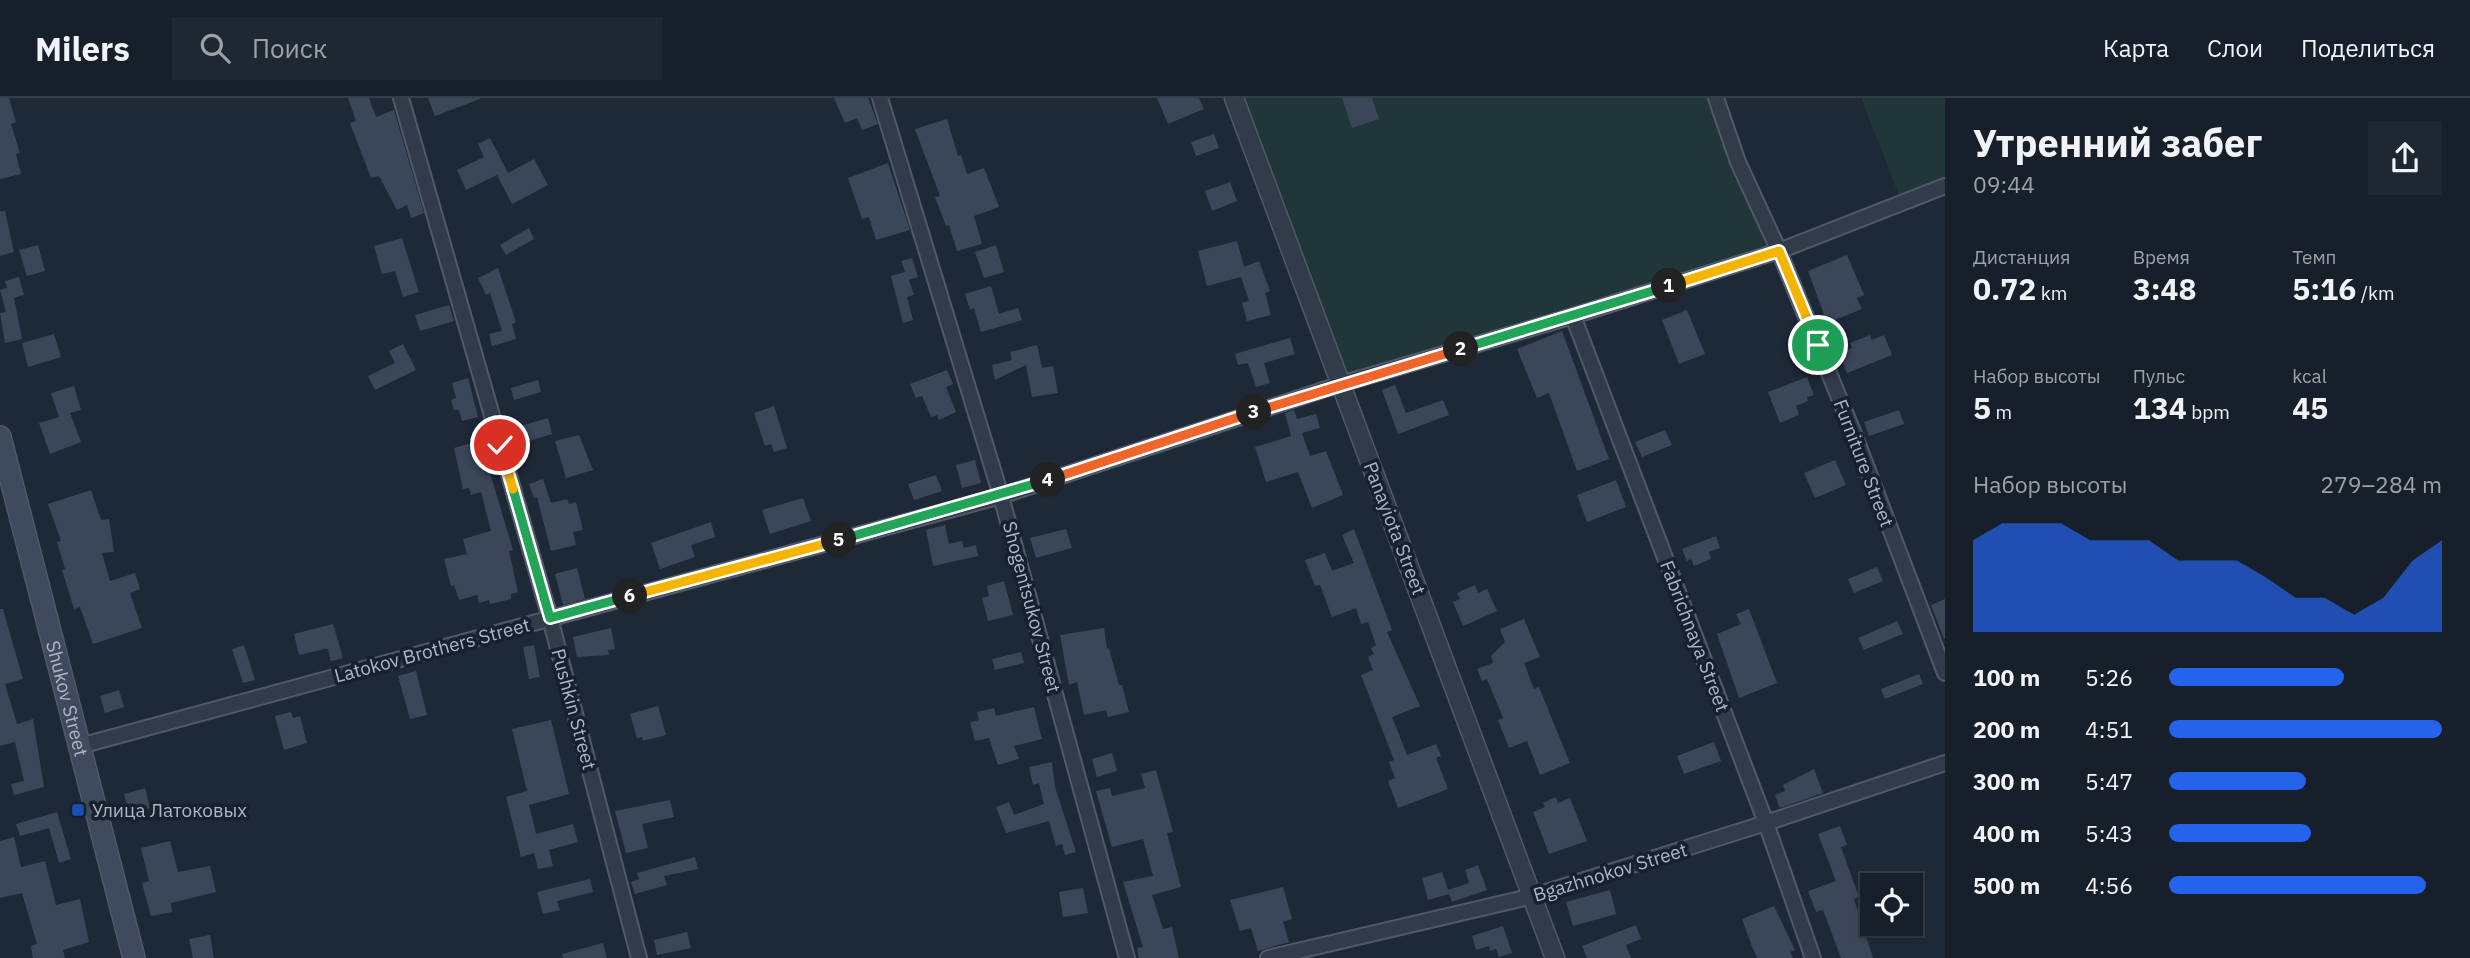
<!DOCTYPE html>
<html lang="ru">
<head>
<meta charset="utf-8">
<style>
	:root { --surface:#161f2a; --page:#1f2732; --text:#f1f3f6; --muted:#9ea2a8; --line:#353d47; --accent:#2563eb }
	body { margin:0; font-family:"IBM Plex Sans",sans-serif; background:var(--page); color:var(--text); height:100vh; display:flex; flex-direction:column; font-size:26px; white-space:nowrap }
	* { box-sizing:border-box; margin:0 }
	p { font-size:23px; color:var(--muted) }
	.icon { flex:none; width:38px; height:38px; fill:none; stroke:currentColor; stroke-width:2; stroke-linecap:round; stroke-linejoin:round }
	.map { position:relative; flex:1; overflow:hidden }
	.drawer { display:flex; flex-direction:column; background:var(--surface); width:525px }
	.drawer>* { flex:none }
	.tools { position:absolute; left:1860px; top:775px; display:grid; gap:14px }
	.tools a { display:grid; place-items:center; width:63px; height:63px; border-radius:0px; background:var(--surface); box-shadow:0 2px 5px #0004,0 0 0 2px var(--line); font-size:35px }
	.pin { position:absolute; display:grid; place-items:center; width:60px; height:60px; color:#fff; margin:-30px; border:4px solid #fff; border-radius:50%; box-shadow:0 2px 7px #0007 }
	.km { position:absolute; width:35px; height:35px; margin:-18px; border-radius:50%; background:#222; color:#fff; font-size:19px; line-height:35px; text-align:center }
	.round { display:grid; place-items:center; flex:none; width:74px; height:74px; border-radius:0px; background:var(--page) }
	.head { display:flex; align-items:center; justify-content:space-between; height:119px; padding:0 28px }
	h1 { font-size:38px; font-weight:700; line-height:52px }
	.stats { display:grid; grid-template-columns:repeat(3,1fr); gap:10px; height:119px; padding:7px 28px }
	.stats div { display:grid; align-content:center }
	.stats b { font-size:30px; font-weight:700 }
	.stats small { font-size:19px; font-weight:400 }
	.stats p { font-size:19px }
	.chart { height:196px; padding:14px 28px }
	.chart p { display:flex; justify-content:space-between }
	.chart svg { width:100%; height:126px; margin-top:7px; fill:var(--accent); opacity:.7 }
	ul { padding:0 28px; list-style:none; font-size:23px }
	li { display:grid; grid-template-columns:112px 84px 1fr; align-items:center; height:52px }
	li i { height:18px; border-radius:9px; background:var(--accent) }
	header { display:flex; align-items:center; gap:42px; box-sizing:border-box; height:98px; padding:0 35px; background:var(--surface); border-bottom:2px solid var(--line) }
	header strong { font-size:33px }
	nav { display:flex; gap:38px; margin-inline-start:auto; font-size:24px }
	.search { width:490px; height:63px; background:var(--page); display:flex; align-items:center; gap:18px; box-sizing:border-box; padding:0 24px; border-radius:0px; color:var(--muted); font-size:26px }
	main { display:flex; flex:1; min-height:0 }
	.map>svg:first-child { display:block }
	.green { fill:#203639 }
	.building { fill:#3a4759 }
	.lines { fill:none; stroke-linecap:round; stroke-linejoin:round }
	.minor-casing { stroke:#4f5967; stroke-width:18 }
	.tertiary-casing { stroke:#4f5967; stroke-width:21 }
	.secondary-casing { stroke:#4f5967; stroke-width:24 }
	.minor { stroke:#323b49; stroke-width:14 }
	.tertiary { stroke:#323b49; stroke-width:18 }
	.secondary { stroke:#3f4a5c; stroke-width:21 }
	.split-1-casing { stroke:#fff; stroke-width:14 }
	.split-2-casing { stroke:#fff; stroke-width:14 }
	.split-3-casing { stroke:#fff; stroke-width:14 }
	.split-4-casing { stroke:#fff; stroke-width:14 }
	.split-5-casing { stroke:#fff; stroke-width:14 }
	.split-6-casing { stroke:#fff; stroke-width:14 }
	.split-7-casing { stroke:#fff; stroke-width:14 }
	.split-8-casing { stroke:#fff; stroke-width:14 }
	.split-1 { stroke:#f5b400; stroke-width:9 }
	.split-2 { stroke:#22a559; stroke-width:9 }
	.split-3 { stroke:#f0652b; stroke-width:9 }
	.split-4 { stroke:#f0652b; stroke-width:9 }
	.split-5 { stroke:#22a559; stroke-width:9 }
	.split-6 { stroke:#f5b400; stroke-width:9 }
	.split-7 { stroke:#22a559; stroke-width:9 }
	.split-8 { stroke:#f5b400; stroke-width:9 }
	.transit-dot { fill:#1a4fb4; stroke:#17202d; stroke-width:2.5 }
	.labels { text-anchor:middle; stroke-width:7; stroke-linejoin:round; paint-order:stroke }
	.street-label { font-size:19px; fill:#acb6c6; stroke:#17202d }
	.poi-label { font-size:19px; fill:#acb6c6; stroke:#17202d; text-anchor:start }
</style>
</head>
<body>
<header>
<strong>Milers</strong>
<div class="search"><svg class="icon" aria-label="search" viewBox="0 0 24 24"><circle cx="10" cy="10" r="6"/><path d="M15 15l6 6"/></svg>Поиск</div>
<nav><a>Карта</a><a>Слои</a><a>Поделиться</a></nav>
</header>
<main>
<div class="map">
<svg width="1945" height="860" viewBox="0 0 1945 860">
	<rect width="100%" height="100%" fill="#1e2938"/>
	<path class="green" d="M 1234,0 L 1716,0 L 1779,153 L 1341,286 Z
		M 1861,0 L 1945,0 L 1945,88 L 1902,105 Z"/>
	<path class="building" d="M 0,0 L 9,0 L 16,24 L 11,26 L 20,55 L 16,56 L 21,76 L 0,81 Z
		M 348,0 L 369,0 L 376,19 L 394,12 L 424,115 L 411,120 L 407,107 L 397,112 L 379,78 L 371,80 L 350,25 L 356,23 Z
		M 428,0 L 480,0 L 480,1 L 435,18 Z
		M 834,0 L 868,0 L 878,26 L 862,32 L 857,20 L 845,25 Z
		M 1157,0 L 1199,0 L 1204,11 L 1168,26 Z
		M 1342,0 L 1372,0 L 1379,21 L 1352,30 Z
		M 947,21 L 958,58 L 961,57 L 967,76 L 984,70 L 999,109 L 974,118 L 982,146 L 957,153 L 949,127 L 946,128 L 935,99 L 940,98 L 915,31 Z
		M 1214,36 L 1219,50 L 1196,58 L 1191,44 Z
		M 490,40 L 508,75 L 534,61 L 548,87 L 512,106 L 497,77 L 466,92 L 457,72 L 484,59 L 478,46 Z
		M 888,65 L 910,132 L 876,142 L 869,119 L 862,121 L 848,80 Z
		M 1230,84 L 1237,103 L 1212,113 L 1205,93 Z
		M 0,113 L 5,113 L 14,154 L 0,158 Z
		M 529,130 L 534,141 L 506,157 L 500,147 Z
		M 402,140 L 419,194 L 403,199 L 395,173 L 382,176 L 374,148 Z
		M 1237,143 L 1244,169 L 1259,163 L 1270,193 L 1265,195 L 1271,217 L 1247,223 L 1242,205 L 1249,203 L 1241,179 L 1207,188 L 1198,153 Z
		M 38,147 L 45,173 L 27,178 L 19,152 Z
		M 996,147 L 1004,174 L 984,180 L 975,154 Z
		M 1847,157 L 1864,197 L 1857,200 L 1862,211 L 1827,225 L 1808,173 Z
		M 912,160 L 918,179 L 909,182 L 914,197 L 907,199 L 913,222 L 903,225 L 891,178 L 905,174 L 901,163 Z
		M 498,170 L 516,224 L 512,226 L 516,241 L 492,248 L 489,236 L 502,233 L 490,195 L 486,197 L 478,180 Z
		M 19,179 L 24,197 L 14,200 L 22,241 L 5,245 L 0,215 L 6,214 L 0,192 L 7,190 L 5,183 Z
		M 991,188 L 999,216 L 1018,210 L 1022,222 L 981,234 L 974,210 L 970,212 L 965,196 Z
		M 449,207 L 454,223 L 420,233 L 415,217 Z
		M 1687,212 L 1705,256 L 1679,266 L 1662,222 Z
		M 1562,233 L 1609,361 L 1577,373 L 1549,295 L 1537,300 L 1517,251 Z
		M 54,236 L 61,259 L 28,269 L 22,245 Z
		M 1870,237 L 1872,242 L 1884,237 L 1892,257 L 1847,275 L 1839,256 L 1852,250 L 1850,245 Z
		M 1290,240 L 1295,256 L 1264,265 L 1270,285 L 1256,289 L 1248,265 L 1238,267 L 1235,256 Z
		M 403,246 L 416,272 L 375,292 L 368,278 L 395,265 L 389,253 Z
		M 1037,247 L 1042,270 L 1053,268 L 1058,295 L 1032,299 L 1026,267 L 995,282 L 992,267 L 1012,262 L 1010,254 Z
		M 947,272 L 953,286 L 946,289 L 956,314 L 939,322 L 937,317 L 931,319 L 922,298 L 916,300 L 910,286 Z
		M 1807,279 L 1814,297 L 1807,299 L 1808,303 L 1796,308 L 1799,317 L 1780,325 L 1768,294 Z
		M 468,280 L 478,319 L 462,323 L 459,312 L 454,312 L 451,302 L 456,300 L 452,285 Z
		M 538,282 L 541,294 L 514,302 L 511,290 Z
		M 1395,287 L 1406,315 L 1443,302 L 1449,317 L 1398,336 L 1382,292 Z
		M 74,288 L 81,312 L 70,315 L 81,344 L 50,356 L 39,325 L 59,319 L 51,295 Z
		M 774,308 L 787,350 L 774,354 L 771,346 L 765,348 L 754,315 Z
		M 1294,312 L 1297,321 L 1316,316 L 1320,330 L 1302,335 L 1310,358 L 1326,353 L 1343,397 L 1312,410 L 1298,374 L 1266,384 L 1255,349 L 1291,338 L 1285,315 Z
		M 1899,312 L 1904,326 L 1869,338 L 1864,324 Z
		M 548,320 L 552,336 L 526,344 L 521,328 Z
		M 1665,332 L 1672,347 L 1642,359 L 1635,344 Z
		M 579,337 L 593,372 L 566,380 L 555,343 Z
		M 483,342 L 488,358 L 485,358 L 513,452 L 509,453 L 518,494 L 511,496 L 511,501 L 490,506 L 489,502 L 479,505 L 477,497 L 459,502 L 454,487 L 451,488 L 444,461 L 467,456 L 463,441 L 491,433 L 481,394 L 471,397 L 469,390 L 463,391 L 454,350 Z
		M 975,362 L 981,385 L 962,390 L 956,367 Z
		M 1835,362 L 1846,387 L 1815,400 L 1804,375 Z
		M 936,377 L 942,393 L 914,402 L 908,386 Z
		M 543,381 L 551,405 L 567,401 L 569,406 L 576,404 L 583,432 L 573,434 L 576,447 L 551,453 L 537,399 L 534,400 L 529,386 Z
		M 1616,382 L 1626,409 L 1587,424 L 1577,397 Z
		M 91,392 L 101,422 L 109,421 L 114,454 L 102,455 L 110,483 L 135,475 L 140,491 L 130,495 L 142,530 L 93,546 L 80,509 L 74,511 L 62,472 L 65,471 L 57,444 L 61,443 L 48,406 Z
		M 803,400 L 811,423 L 770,436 L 762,412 Z
		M 711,424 L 715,439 L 691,447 L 695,459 L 660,471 L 651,445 Z
		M 945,427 L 949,446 L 962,443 L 964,450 L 976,447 L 978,458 L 933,468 L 926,432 Z
		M 1066,431 L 1072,450 L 1036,460 L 1030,440 Z
		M 1354,431 L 1392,532 L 1387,534 L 1420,608 L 1392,619 L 1407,657 L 1436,646 L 1441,658 L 1436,660 L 1448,691 L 1398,710 L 1388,683 L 1395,680 L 1389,664 L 1394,662 L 1361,577 L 1373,572 L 1368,559 L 1374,556 L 1371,550 L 1376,547 L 1368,524 L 1361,526 L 1356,510 L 1332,519 L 1320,487 L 1315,488 L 1305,462 L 1325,455 L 1332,473 L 1354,465 L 1342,437 Z
		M 1716,438 L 1720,450 L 1709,454 L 1711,461 L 1694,468 L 1691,461 L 1687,463 L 1682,451 Z
		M 1877,469 L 1883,483 L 1854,495 L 1848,481 Z
		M 577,470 L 585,501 L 563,507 L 555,476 Z
		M 1004,483 L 1013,517 L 988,523 L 982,500 L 989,498 L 987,488 Z
		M 1475,487 L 1478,495 L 1487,491 L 1497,513 L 1463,528 L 1453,504 L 1460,501 L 1457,495 Z
		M 1945,501 L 1945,541 L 1944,541 L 1931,507 Z
		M 0,511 L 3,511 L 23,581 L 5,586 L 17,626 L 33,621 L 44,689 L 14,697 L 11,686 L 24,683 L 15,644 L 0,648 Z
		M 1749,511 L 1777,585 L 1739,600 L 1717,536 L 1741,526 L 1736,516 Z
		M 1524,521 L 1540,559 L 1524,565 L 1534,591 L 1539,589 L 1570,665 L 1540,677 L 1527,643 L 1509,650 L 1498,622 L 1503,620 L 1487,581 L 1482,583 L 1477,571 L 1493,565 L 1491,558 L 1505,544 L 1500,531 Z
		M 1897,523 L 1903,536 L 1864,552 L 1858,540 Z
		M 333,526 L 343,560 L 331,563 L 328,551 L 324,551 L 299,557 L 294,536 Z
		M 611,530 L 615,551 L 608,552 L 609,557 L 577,559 L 573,539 Z
		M 1104,530 L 1107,551 L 1109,550 L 1119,587 L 1122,587 L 1129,614 L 1108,619 L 1106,612 L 1084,617 L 1077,584 L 1069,587 L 1060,537 Z
		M 244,547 L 255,582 L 243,585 L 232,551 Z
		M 534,547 L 540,579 L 529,581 L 523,549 Z
		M 1021,554 L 1024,565 L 995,572 L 992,561 Z
		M 416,573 L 427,617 L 410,621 L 398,578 Z
		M 1919,576 L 1923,586 L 1885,601 L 1881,591 Z
		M 119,592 L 124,609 L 105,615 L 100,598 Z
		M 658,608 L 666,637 L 643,643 L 642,639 L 637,640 L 630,616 Z
		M 1034,609 L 1042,641 L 1014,648 L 1019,661 L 998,667 L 989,640 L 975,643 L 970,624 L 979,622 L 977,614 L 994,610 L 996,618 Z
		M 291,614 L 293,620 L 300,618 L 307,645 L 284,652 L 275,618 Z
		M 551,622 L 569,696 L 529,707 L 536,736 L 573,726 L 578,744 L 549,752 L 553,768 L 538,771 L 534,755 L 521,759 L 506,699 L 527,693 L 512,631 Z
		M 1714,644 L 1721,663 L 1684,676 L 1677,658 Z
		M 1112,655 L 1117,673 L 1097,679 L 1092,661 Z
		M 1052,664 L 1055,689 L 1076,754 L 1065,757 L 1062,746 L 1056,748 L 1049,723 L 1006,735 L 996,709 L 1009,704 L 1014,717 L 1044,706 L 1039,685 L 1033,687 L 1029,669 Z
		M 1814,671 L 1823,695 L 1780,710 L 1775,697 L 1785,693 L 1783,687 Z
		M 1156,672 L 1173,734 L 1167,735 L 1181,789 L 1152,797 L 1163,831 L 1172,829 L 1179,860 L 1139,860 L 1137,850 L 1143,849 L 1123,784 L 1153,778 L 1143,741 L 1112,749 L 1096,693 L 1110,690 L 1112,698 L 1145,690 L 1141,676 Z
		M 145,690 L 150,710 L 129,715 L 124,696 Z
		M 1556,699 L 1558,705 L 1570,700 L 1587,743 L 1549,756 L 1533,714 L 1545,709 L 1543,705 Z
		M 670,702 L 674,719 L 642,726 L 648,750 L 626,755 L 615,713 Z
		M 57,714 L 71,761 L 59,765 L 49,730 L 20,738 L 16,726 Z
		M 1840,728 L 1847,747 L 1841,749 L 1859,799 L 1854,801 L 1873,860 L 1841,860 L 1823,812 L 1816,814 L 1808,793 L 1836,783 L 1818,736 Z
		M 14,739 L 21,769 L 45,763 L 56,807 L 80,801 L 89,844 L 63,852 L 65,860 L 33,860 L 31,848 L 37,846 L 22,795 L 0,800 L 0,743 Z
		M 170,743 L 178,774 L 210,768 L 216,794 L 171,805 L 172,814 L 151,818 L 142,785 L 149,783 L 141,750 Z
		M 695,759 L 698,771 L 664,778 L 667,787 L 635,796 L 631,784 L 639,781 L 637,775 Z
		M 1478,767 L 1487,792 L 1452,804 L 1449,796 L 1428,802 L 1422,780 L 1442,774 L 1448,792 L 1469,785 L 1465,772 Z
		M 590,781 L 593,794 L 557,803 L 560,812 L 543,816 L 537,794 Z
		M 1283,789 L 1292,821 L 1283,824 L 1289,844 L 1258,853 L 1251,830 L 1240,833 L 1230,802 Z
		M 1083,790 L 1088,815 L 1063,819 L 1059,794 Z
		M 1610,792 L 1616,816 L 1573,828 L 1566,804 Z
		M 1774,808 L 1795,852 L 1790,854 L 1793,860 L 1757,860 L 1751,846 L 1742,821 Z
		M 1636,827 L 1641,841 L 1626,847 L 1631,860 L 1587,860 L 1582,848 Z
		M 1503,828 L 1512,855 L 1499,859 L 1496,851 L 1490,853 L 1489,848 L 1476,852 L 1472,838 Z
		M 687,834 L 691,850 L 657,857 L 654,842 Z
		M 210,837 L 214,860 L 193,860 L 189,841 Z
		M 603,845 L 607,860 L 563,860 L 562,856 Z"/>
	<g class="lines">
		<g class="minor-casing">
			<path id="minor" d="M 401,0 L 550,520 L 639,860
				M 880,0 L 1001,398 L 1127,860
				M 1716,0 L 1738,64 L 1779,153 L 1856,341 L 1945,575
				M 1573,218 L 1766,725 L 1813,860
				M 80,648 L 1001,398 L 1341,286 L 1573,218 L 1779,153 L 1945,88
				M 1268,860 L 1533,798 L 1766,725 L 1945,665"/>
		</g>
		<g class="tertiary-casing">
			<path id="tertiary" d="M 1234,0 L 1555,860"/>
		</g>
		<g class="secondary-casing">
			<g id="secondary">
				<path id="s1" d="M 0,339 L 134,860"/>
			</g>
		</g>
		<use href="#minor" class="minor"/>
		<use href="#tertiary" class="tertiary"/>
		<use href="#secondary" class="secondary"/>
	</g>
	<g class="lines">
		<g class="split-1-casing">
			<path id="split-1" d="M 1669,188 L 1779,153 L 1818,247"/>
		</g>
		<g class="split-2-casing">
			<path id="split-2" d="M 1461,251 L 1669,188"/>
		</g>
		<g class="split-3-casing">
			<path id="split-3" d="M 1254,314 L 1461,251"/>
		</g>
		<g class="split-4-casing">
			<path id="split-4" d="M 1048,382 L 1254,314"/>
		</g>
		<g class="split-5-casing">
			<path id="split-5" d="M 839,442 L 1048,382"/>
		</g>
		<g class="split-6-casing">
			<path id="split-6" d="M 630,498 L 839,442"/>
		</g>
		<g class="split-7-casing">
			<path id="split-7" d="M 513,391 L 550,520 L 630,498"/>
		</g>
		<g class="split-8-casing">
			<path id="split-8" d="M 500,347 L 513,391"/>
		</g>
		<use href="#split-1" class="split-1"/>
		<use href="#split-2" class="split-2"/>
		<use href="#split-3" class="split-3"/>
		<use href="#split-4" class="split-4"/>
		<use href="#split-5" class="split-5"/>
		<use href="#split-6" class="split-6"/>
		<use href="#split-7" class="split-7"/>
		<use href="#split-8" class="split-8"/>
	</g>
	<rect class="transit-dot" x="71" y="705" width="14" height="14" rx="3.5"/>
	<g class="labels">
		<g class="street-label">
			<text transform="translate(1864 365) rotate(69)" y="7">Furniture Street</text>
			<text transform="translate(1395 430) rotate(69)" y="7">Panayiota Street</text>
			<text transform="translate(1032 509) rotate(75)" y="7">Shogentsukov Street</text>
			<text transform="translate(1695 538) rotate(69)" y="7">Fabrichnaya Street</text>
			<text transform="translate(432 552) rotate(-15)" y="7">Latokov Brothers Street</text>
			<text dy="7" stroke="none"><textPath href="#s1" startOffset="270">Shukov Street</textPath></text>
			<text transform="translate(574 611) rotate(75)" y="7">Pushkin Street</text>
			<text transform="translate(1610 774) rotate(-17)" y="7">Bgazhnokov Street</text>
		</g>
		<g class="poi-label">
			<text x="92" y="719">Улица Латоковых</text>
		</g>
	</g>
</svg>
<div class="tools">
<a><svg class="icon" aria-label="locate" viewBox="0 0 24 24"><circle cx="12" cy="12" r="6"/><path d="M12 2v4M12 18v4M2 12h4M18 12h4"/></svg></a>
</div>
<div class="pin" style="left:1818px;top:247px;background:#1e9e55"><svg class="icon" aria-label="arrive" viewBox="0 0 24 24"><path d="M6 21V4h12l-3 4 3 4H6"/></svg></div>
<div class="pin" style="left:500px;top:347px;background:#d93025"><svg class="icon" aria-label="check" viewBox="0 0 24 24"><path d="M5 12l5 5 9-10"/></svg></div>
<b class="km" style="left:1669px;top:188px">1</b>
<b class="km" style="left:1461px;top:251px">2</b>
<b class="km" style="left:1254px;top:314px">3</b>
<b class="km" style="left:1048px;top:382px">4</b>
<b class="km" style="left:839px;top:442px">5</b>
<b class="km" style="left:630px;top:498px">6</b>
</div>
<section class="drawer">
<div class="head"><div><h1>Утренний забег</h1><p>09:44</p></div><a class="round"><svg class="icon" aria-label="share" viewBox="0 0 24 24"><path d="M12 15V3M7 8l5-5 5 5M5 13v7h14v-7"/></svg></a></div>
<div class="stats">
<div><p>Дистанция</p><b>0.72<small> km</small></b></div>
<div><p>Время</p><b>3:48</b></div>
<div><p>Темп</p><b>5:16<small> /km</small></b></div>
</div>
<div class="stats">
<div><p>Набор высоты</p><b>5<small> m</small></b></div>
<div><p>Пульс</p><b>134<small> bpm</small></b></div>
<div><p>kcal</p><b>45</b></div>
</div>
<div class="chart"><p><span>Набор высоты</span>279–284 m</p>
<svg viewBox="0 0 160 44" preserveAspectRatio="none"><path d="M0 44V12L10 6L20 6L30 6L40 12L50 12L60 12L70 19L80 19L90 19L100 25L110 32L120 32L130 38L140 32L150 19L160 12V44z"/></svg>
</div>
<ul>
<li><b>100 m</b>5:26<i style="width:64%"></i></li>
<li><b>200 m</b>4:51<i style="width:100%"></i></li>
<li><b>300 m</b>5:47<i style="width:50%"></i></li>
<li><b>400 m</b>5:43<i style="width:52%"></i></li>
<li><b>500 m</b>4:56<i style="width:94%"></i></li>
</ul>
</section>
</main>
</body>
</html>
